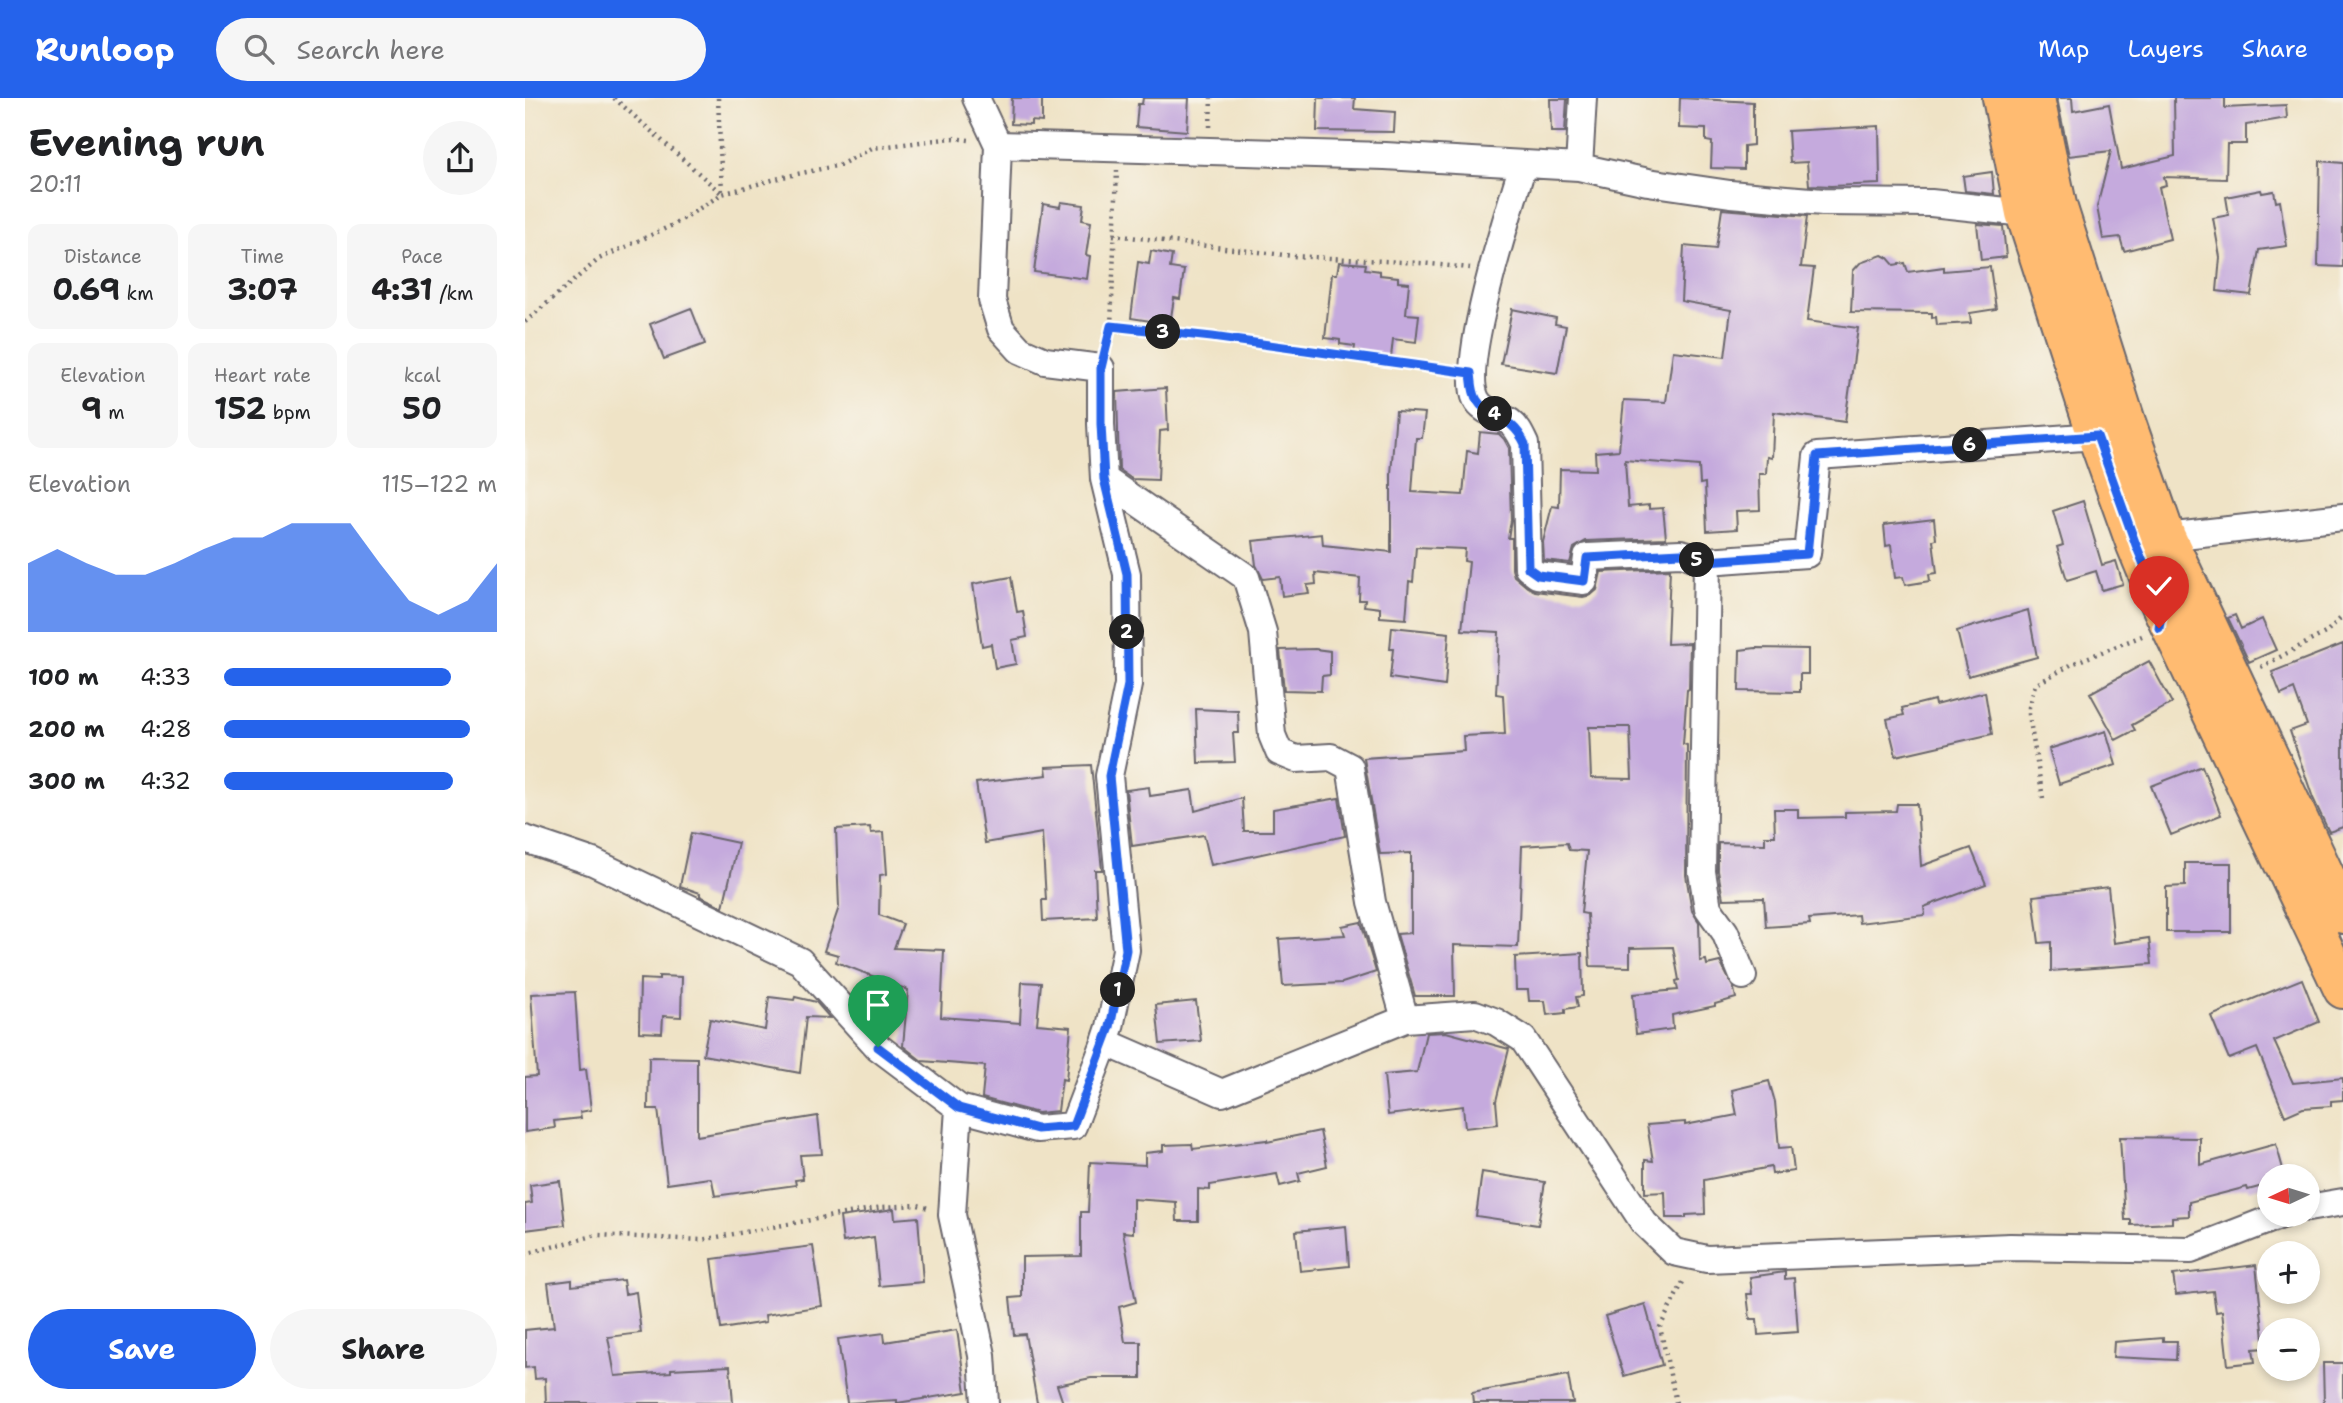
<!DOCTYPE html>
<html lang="en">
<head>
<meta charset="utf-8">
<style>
	:root { --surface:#fff; --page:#f6f6f6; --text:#202124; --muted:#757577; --accent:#2563eb }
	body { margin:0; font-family:"Shantell Sans",sans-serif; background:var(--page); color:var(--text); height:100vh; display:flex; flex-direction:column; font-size:26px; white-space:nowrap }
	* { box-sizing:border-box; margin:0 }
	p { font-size:23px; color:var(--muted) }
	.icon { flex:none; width:38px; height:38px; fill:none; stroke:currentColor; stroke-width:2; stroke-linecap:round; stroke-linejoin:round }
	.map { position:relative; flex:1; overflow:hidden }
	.sheet { display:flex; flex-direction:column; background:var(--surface); width:525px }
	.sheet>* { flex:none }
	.needle { width:46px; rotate:266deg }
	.buttons { position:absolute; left:1732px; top:1066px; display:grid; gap:14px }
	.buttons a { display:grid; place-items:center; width:63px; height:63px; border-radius:50%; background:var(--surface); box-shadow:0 4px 10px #0003; font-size:35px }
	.pin { position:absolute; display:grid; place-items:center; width:60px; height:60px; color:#fff; margin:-72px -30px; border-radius:50% 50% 50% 0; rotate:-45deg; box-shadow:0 0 7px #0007 }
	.pin .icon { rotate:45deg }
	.km { position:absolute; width:35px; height:35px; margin:-18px; border-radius:50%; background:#222; color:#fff; font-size:19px; line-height:35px; text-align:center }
	.round { display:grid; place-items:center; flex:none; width:74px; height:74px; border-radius:37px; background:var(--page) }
	.headline { display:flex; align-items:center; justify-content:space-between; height:119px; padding:0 28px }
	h1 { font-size:38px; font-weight:700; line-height:52px }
	.figures { display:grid; grid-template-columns:repeat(3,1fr); gap:10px; height:119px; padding:7px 28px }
	.figures div { display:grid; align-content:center; border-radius:14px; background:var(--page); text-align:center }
	.figures b { font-size:30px; font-weight:700 }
	.figures small { font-size:19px; font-weight:400 }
	.figures p { font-size:19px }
	.chart { height:196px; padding:14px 28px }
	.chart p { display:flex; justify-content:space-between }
	.chart svg { width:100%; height:126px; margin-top:7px; fill:var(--accent); opacity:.7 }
	.cta { display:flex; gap:14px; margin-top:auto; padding:14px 28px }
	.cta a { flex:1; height:80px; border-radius:42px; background:var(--accent); color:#fff; font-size:28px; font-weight:700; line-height:80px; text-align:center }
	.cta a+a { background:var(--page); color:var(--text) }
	ul { padding:0 28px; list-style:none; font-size:23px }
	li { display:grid; grid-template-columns:112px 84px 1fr; align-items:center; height:52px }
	li i { height:18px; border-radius:9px; background:var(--accent) }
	header { display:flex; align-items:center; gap:42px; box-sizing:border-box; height:98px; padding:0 35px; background:var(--accent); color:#fff }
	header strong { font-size:33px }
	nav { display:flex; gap:38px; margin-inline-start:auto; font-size:24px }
	.search { width:490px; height:63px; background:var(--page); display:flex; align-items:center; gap:18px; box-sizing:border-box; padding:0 24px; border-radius:38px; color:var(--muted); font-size:26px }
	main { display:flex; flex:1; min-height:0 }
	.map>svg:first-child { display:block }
	.building { fill:#c5aadd; fill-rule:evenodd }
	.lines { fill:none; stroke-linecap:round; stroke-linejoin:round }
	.minor-casing { stroke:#6a666c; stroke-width:30 }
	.primary-casing { stroke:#6a666c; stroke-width:42 }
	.path { stroke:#6a666c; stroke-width:4.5; stroke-dasharray:2 5; stroke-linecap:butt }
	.minor { stroke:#fff; stroke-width:26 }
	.primary { stroke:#ffbb71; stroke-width:38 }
	.route-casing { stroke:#fff; stroke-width:14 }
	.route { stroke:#2563eb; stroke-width:9 }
</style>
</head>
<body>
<header>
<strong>Runloop</strong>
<div class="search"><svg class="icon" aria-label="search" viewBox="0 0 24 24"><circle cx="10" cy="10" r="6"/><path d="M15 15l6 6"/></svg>Search here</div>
<nav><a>Map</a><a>Layers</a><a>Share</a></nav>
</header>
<main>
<section class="sheet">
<div class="headline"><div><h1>Evening run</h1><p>20:11</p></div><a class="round"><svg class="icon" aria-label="share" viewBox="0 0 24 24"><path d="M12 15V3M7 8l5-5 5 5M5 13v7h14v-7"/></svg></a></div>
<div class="figures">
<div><p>Distance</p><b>0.69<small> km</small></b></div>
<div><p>Time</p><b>3:07</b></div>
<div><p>Pace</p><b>4:31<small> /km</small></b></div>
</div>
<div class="figures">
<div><p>Elevation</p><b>9<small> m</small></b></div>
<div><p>Heart rate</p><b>152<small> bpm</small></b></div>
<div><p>kcal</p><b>50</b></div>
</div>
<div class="chart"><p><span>Elevation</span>115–122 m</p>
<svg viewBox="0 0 160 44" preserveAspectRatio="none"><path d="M0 44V20L10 15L20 20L30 24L40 24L50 20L60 15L70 11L80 11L90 6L100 6L110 6L120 20L130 33L140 38L150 33L160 20V44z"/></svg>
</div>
<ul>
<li><b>100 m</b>4:33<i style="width:83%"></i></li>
<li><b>200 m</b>4:28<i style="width:90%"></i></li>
<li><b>300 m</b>4:32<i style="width:84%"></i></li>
</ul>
<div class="cta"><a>Save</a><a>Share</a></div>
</section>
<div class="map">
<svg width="1818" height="1305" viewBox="0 0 1818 1305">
	<rect width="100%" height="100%" fill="#f7f3e8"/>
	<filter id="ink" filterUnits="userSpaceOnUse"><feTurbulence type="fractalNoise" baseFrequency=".0143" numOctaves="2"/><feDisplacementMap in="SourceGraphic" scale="14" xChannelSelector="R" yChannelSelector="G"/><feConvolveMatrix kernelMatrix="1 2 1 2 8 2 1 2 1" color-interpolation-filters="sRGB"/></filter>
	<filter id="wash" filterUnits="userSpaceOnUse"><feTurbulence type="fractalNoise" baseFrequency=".00686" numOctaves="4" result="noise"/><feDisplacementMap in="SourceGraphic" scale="28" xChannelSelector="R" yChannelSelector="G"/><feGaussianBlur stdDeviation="1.57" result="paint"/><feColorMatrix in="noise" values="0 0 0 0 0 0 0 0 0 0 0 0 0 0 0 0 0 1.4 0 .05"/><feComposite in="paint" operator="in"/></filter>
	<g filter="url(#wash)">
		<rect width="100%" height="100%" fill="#efe3c6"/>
		<g id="blocks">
			<path class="building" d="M 487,0 L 517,0 L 517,24 L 506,23 L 506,27 L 486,26 Z
				M 618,0 L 664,0 L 662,33 L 611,29 L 613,6 L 617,6 Z
				M 793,0 L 830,0 L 829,11 L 870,14 L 869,34 L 792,33 Z
				M 1155,0 L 1228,4 L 1228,47 L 1219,48 L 1219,71 L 1186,70 L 1187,44 L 1181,43 L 1181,31 L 1154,30 Z
				M 1532,0 L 1547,0 L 1548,13 L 1584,6 L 1596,71 L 1650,58 L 1649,0 L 1700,0 L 1700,10 L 1761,7 L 1762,20 L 1721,27 L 1721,46 L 1702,46 L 1701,81 L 1639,79 L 1641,87 L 1634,89 L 1645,141 L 1599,153 L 1595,139 L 1578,141 L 1572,109 L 1586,53 L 1544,58 Z
				M 1025,1 L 1042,1 L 1040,34 L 1026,34 Z
				M 1354,28 L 1355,86 L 1306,88 L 1284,87 L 1282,64 L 1265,65 L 1263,33 Z
				M 1795,63 L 1818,65 L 1818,169 L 1793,168 Z
				M 1467,74 L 1469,96 L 1440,93 L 1438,78 Z
				M 1736,92 L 1737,95 L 1749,93 L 1751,104 L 1755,103 L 1762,148 L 1734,152 L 1726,197 L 1692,193 L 1695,159 L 1688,120 L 1704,117 L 1701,99 Z
				M 536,104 L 559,107 L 557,122 L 566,124 L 561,157 L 565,158 L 562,181 L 509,174 L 518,106 L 535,109 Z
				M 1197,111 L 1282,118 L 1276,169 L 1289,170 L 1282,223 L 1333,230 L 1320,324 L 1249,314 L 1247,360 L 1242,359 L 1241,376 L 1234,376 L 1235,412 L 1211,413 L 1212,431 L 1182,433 L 1180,385 L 1175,386 L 1174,368 L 1100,362 L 1103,409 L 1124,407 L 1124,411 L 1138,410 L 1141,440 L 1061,443 L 1049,450 L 1045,465 L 1019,462 L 1018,444 L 1027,408 L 1034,409 L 1035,371 L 1071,372 L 1070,354 L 1094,352 L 1099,302 L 1141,304 L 1148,253 L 1200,259 L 1206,212 L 1156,203 L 1159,148 L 1191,151 Z
				M 1452,126 L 1478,128 L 1481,159 L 1456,162 Z
				M 626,153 L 647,157 L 645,170 L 659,172 L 655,201 L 649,200 L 645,226 L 606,220 L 613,164 L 624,166 Z
				M 1357,157 L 1363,160 L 1369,167 L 1380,165 L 1383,174 L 1419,169 L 1419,173 L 1465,169 L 1471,211 L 1445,215 L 1446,225 L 1412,227 L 1411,219 L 1407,220 L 1407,215 L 1326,214 L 1328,173 L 1335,165 Z
				M 814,164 L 841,166 L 840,171 L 855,173 L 855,177 L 873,179 L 873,184 L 884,185 L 881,216 L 894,217 L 891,244 L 868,241 L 866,259 L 829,255 L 830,248 L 815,246 L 815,242 L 800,240 L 807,176 L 812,176 Z
				M 166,210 L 180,246 L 139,261 L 125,226 Z
				M 987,211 L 1031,220 L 1030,226 L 1041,228 L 1032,275 L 976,266 Z
				M 641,290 L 643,332 L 635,333 L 633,382 L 607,381 L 594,372 L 592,294 Z
				M 871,313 L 900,315 L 897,340 L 891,340 L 887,394 L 938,397 L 942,353 L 953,355 L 955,334 L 974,336 L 979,341 L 984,350 L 986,422 L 983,440 L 987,440 L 987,471 L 989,478 L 1002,489 L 1010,493 L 1058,499 L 1066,497 L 1072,492 L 1076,474 L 1145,471 L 1142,546 L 1165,545 L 1164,591 L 1162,592 L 1158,646 L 1162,647 L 1161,777 L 1167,813 L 1174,824 L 1175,863 L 1181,862 L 1182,867 L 1195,864 L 1209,891 L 1211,900 L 1190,906 L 1190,908 L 1147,917 L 1148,931 L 1111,936 L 1108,896 L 1153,892 L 1151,883 L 1154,882 L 1148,849 L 1105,850 L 1105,869 L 1065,868 L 1062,816 L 1056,815 L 1062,753 L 1044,752 L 1042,745 L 997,748 L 993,849 L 929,847 L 930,898 L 890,898 L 872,836 L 886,835 L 886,755 L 855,756 L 839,660 L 939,653 L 938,638 L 980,636 L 978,597 L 971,596 L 974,534 L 937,532 L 944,464 L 939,463 L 940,451 L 891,449 L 888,484 L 884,483 L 881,521 L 855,519 L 855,510 L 839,508 L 840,502 L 834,502 L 835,480 L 790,475 L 791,486 L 782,487 L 784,495 L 757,498 L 755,479 L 738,481 L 731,467 L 728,443 L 797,436 L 798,447 L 866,454 L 866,376 ZM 1064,629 L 1105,629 L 1107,681 L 1066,680 Z
				M 1558,403 L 1577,467 L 1591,463 L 1598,486 L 1577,492 L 1571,473 L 1542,482 L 1532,449 L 1538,447 L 1528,413 Z
				M 1409,421 L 1411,441 L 1408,442 L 1412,475 L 1404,476 L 1405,483 L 1380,487 L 1378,479 L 1370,480 L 1366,447 L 1361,448 L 1359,427 Z
				M 486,479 L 492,514 L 498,513 L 502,539 L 487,542 L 491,566 L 470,570 L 466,546 L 457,548 L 448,486 Z
				M 1503,512 L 1512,559 L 1443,578 L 1432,533 Z
				M 1710,517 L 1716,531 L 1737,521 L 1751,552 L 1724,564 L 1703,520 Z
				M 867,529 L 924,535 L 920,588 L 865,580 L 868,551 L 865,551 Z
				M 1818,546 L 1818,729 L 1804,734 L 1788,700 L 1765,633 L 1782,627 L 1769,591 L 1756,597 L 1747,574 Z
				M 1231,550 L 1283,551 L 1283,576 L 1275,576 L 1275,594 L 1214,593 L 1215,552 Z
				M 790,551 L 805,553 L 805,577 L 797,578 L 796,593 L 759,592 L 755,552 Z
				M 1624,563 L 1647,605 L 1607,627 L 1610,632 L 1591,642 L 1565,595 Z
				M 1460,594 L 1467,636 L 1371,658 L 1362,621 L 1379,617 L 1377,610 L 1409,602 L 1410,607 Z
				M 671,611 L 713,613 L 714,635 L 708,635 L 710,664 L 673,665 Z
				M 1581,633 L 1591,667 L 1534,686 L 1524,651 Z
				M 566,667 L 577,772 L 570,772 L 572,820 L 518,823 L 517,802 L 521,802 L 517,735 L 460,745 L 451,685 L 522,677 L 521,669 Z
				M 1677,668 L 1696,717 L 1646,737 L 1626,688 Z
				M 624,689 L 625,698 L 667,692 L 670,713 L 717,700 L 719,733 L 748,733 L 748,711 L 814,700 L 820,738 L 686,767 L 679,737 L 607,748 L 601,692 Z
				M 1372,706 L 1392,706 L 1396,768 L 1446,750 L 1461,786 L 1399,809 L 1400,817 L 1334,825 L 1333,817 L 1284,821 L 1285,826 L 1241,829 L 1239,800 L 1198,801 L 1193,773 L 1193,745 L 1240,746 L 1240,738 L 1250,738 L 1249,711 L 1273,711 L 1273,720 L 1320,719 L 1320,714 L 1371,713 Z
				M 345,729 L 346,735 L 359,734 L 362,776 L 355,777 L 354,817 L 378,826 L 369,850 L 419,852 L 416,919 L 495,925 L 497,884 L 516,885 L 512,926 L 546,929 L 541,982 L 537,981 L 533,1013 L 513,1015 L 457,1000 L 460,968 L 397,963 L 378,948 L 383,892 L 311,864 L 313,857 L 299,853 L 314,809 L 311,731 Z
				M 166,735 L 213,745 L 198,809 L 175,798 L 175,795 L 155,788 Z
				M 1660,765 L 1706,765 L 1706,834 L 1641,834 L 1641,789 L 1660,788 Z
				M 1583,789 L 1589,845 L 1624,840 L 1627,866 L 1526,873 L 1526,844 L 1514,845 L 1508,798 Z
				M 836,824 L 851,874 L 817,885 L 758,888 L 754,841 L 820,837 L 817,828 Z
				M 1057,855 L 1058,898 L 1051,899 L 1053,909 L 1040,911 L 1040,915 L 1022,917 L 1020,903 L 1004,903 L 1003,892 L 991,892 L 990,859 Z
				M 134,878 L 157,879 L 156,919 L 138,918 L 137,935 L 114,934 L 115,881 L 134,882 Z
				M 1777,881 L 1794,924 L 1749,943 L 1768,985 L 1818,980 L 1818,1002 L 1806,1003 L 1806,1008 L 1778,1010 L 1760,1018 L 1732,950 L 1704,961 L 1686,918 Z
				M 50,894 L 55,972 L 61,971 L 66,1012 L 55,1014 L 56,1020 L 29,1023 L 30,1030 L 0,1034 L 0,979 L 12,978 L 6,896 Z
				M 244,899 L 269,902 L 270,899 L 291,904 L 305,920 L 281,919 L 275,975 L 178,957 L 185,921 L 240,932 Z
				M 671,903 L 676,943 L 635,946 L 631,907 Z
				M 921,934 L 984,951 L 971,1003 L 973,1026 L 940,1030 L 938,1008 L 863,1017 L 859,977 L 892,974 L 901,935 Z
				M 124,959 L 172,960 L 172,1038 L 293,1018 L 297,1056 L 275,1057 L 278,1081 L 270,1082 L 271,1087 L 190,1098 L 187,1082 L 184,1080 L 142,1086 L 133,1011 L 123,1011 Z
				M 1244,983 L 1250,1004 L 1254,1050 L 1266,1049 L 1269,1073 L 1247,1076 L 1246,1069 L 1179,1082 L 1180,1116 L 1161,1117 L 1161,1120 L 1141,1120 L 1140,1094 L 1120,1095 L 1120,1062 L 1128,1063 L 1122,1027 L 1160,1024 L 1160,1027 L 1212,1017 L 1207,992 Z
				M 795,1033 L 802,1068 L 773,1075 L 775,1083 L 755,1088 L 752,1076 L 685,1087 L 685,1092 L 673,1091 L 673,1123 L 652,1123 L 651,1104 L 608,1101 L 608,1135 L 598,1134 L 611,1204 L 594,1209 L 600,1244 L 616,1244 L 616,1280 L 566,1280 L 532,1287 L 538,1305 L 512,1305 L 500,1236 L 489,1237 L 485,1200 L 497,1199 L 497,1159 L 556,1158 L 556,1114 L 563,1114 L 565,1064 L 620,1067 L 620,1055 L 638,1053 L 638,1047 L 667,1046 L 668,1051 L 742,1042 L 742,1044 Z
				M 1595,1039 L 1675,1040 L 1675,1067 L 1751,1046 L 1760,1078 L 1745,1078 L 1745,1086 L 1723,1092 L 1722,1089 L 1664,1104 L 1664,1118 L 1647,1119 L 1647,1125 L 1606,1127 L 1606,1122 L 1600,1122 Z
				M 957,1074 L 1020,1084 L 1013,1127 L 951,1118 Z
				M 35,1083 L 40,1127 L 0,1132 L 0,1106 L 7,1105 L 5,1087 Z
				M 369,1111 L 370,1121 L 393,1119 L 398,1184 L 354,1188 L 349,1139 L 318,1144 L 315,1119 Z
				M 821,1128 L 824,1168 L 775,1173 L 771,1133 Z
				M 288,1148 L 297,1208 L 240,1217 L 241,1224 L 196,1231 L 187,1161 Z
				M 1731,1167 L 1740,1250 L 1728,1251 L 1730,1264 L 1703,1267 L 1697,1213 L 1691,1214 L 1688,1193 L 1651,1197 L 1648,1177 Z
				M 1260,1174 L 1260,1181 L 1269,1180 L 1273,1234 L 1233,1237 L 1232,1221 L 1225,1221 L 1222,1196 L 1227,1196 L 1225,1179 Z
				M 47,1182 L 47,1188 L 98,1182 L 100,1196 L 111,1194 L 116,1235 L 83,1239 L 90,1278 L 146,1274 L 146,1271 L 205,1268 L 208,1305 L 21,1305 L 20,1280 L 10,1281 L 9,1269 L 0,1270 L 0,1232 L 29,1229 L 23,1185 Z
				M 1120,1206 L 1137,1267 L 1099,1278 L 1080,1218 Z
				M 432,1232 L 441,1294 L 372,1305 L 372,1302 L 322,1305 L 313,1241 L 359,1235 L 360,1244 Z
				M 1638,1240 L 1638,1243 L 1652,1243 L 1651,1262 L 1588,1259 L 1589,1244 Z
				M 1798,1265 L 1818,1265 L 1818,1305 L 1799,1305 Z
				M 1043,1277 L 1048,1305 L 948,1305 L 947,1295 Z"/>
		</g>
	</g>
	<g filter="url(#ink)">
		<use href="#blocks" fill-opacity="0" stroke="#6a666c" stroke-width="2"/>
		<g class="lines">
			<g class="minor-casing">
				<path id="minor" d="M 451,0 L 473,47 L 860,58 L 1054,69 L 1123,84 L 1205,96 L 1298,104 L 1406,105 L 1500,115
					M 473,47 L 467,202 L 476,231 L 495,252 L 520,263 L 576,270 L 576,326 L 579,381 L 721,479 L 738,534 L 747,637 L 754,654 L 771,661 L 806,659 L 825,669 L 847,804 L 880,921
					M 998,67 C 985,109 934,267 951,301 C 957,314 974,316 985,324 C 993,330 996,338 1000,346 L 1003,470 L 1012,477 L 1059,483 L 1062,459 L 1156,455 C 1167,457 1169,462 1182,463 L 1177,774 L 1183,810 L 1200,834 L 1218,878
					M 1054,69 L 1058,0
					M 579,381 L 602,476 L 603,587 L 584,678 L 601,852 L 585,929 L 580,944
					M 1641,439 L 1818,419
					M 1182,463 L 1282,456 L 1292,358 L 1572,338
					M 0,741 L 68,764 L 275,863 L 353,949 L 434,1010 L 512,1031 L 548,1028 L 580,944 L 697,995 L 880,921 L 950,916 L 971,924 L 998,941 L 1119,1125 L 1149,1154 L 1182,1161 L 1485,1149 L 1666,1152 L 1759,1116
					M 434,1010 L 427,1117 L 457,1257 L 460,1305
					M 1783,1110 L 1818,1104"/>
			</g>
			<g class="primary-casing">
				<path id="primary" d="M 1477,0 L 1500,115 L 1572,338 L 1611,447 L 1637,510 L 1818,891
					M 1510,0 L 1532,107 L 1602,327 L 1641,439 L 1818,816"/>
			</g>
			<path class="path" d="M 89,0 L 197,96
				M 193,0 L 197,95
				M 685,29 L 686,0
				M 588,137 L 768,158 L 895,165 L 945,170
				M 0,224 L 74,161 L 150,126 L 197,96 L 258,79 L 315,67 L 347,50 L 428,40 L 444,42
				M 586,228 L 925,272
				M 581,248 L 586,228 L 592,72
				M 1736,569 L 1800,535 L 1818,518
				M 1518,700 L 1504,617 L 1504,609 L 1510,587 L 1549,565 L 1617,538
				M 0,1156 L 72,1137 L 176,1142 L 357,1109 L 393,1107 L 403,1110
				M 1151,1305 L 1135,1229 L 1160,1180"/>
			<use href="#minor" class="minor"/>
			<use href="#primary" class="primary"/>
		</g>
	</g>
	<g class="lines" filter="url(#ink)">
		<g class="route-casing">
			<path id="route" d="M 353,949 L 434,1010 L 512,1031 L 548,1028 L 585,929 L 601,852 L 584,678 L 603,587 L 602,476 L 579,381 L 576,326 L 576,270 L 586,228 L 687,239 L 946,275 C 947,283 947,295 952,302 C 963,321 986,315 1000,346 L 1003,470 L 1013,477 L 1059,483 L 1062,460 L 1156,455 C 1168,457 1168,462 1182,463 L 1282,456 L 1292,358 L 1572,338 L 1611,447 L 1637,510 L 1634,530"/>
		</g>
		<use href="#route" class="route"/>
	</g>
</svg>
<div class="buttons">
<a><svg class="needle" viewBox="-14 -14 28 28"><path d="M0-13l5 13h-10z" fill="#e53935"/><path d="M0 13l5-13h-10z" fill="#757577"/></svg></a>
<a>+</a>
<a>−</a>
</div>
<div class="pin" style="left:353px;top:949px;background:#1e9e55"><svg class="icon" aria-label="arrive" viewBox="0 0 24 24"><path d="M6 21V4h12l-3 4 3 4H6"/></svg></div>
<div class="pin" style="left:1634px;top:530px;background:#d93025"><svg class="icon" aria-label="check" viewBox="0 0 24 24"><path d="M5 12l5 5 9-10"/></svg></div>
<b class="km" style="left:593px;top:892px">1</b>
<b class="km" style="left:602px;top:534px">2</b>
<b class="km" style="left:638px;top:234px">3</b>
<b class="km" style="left:970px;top:316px">4</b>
<b class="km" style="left:1172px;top:462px">5</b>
<b class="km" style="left:1445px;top:347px">6</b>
</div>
</main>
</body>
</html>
